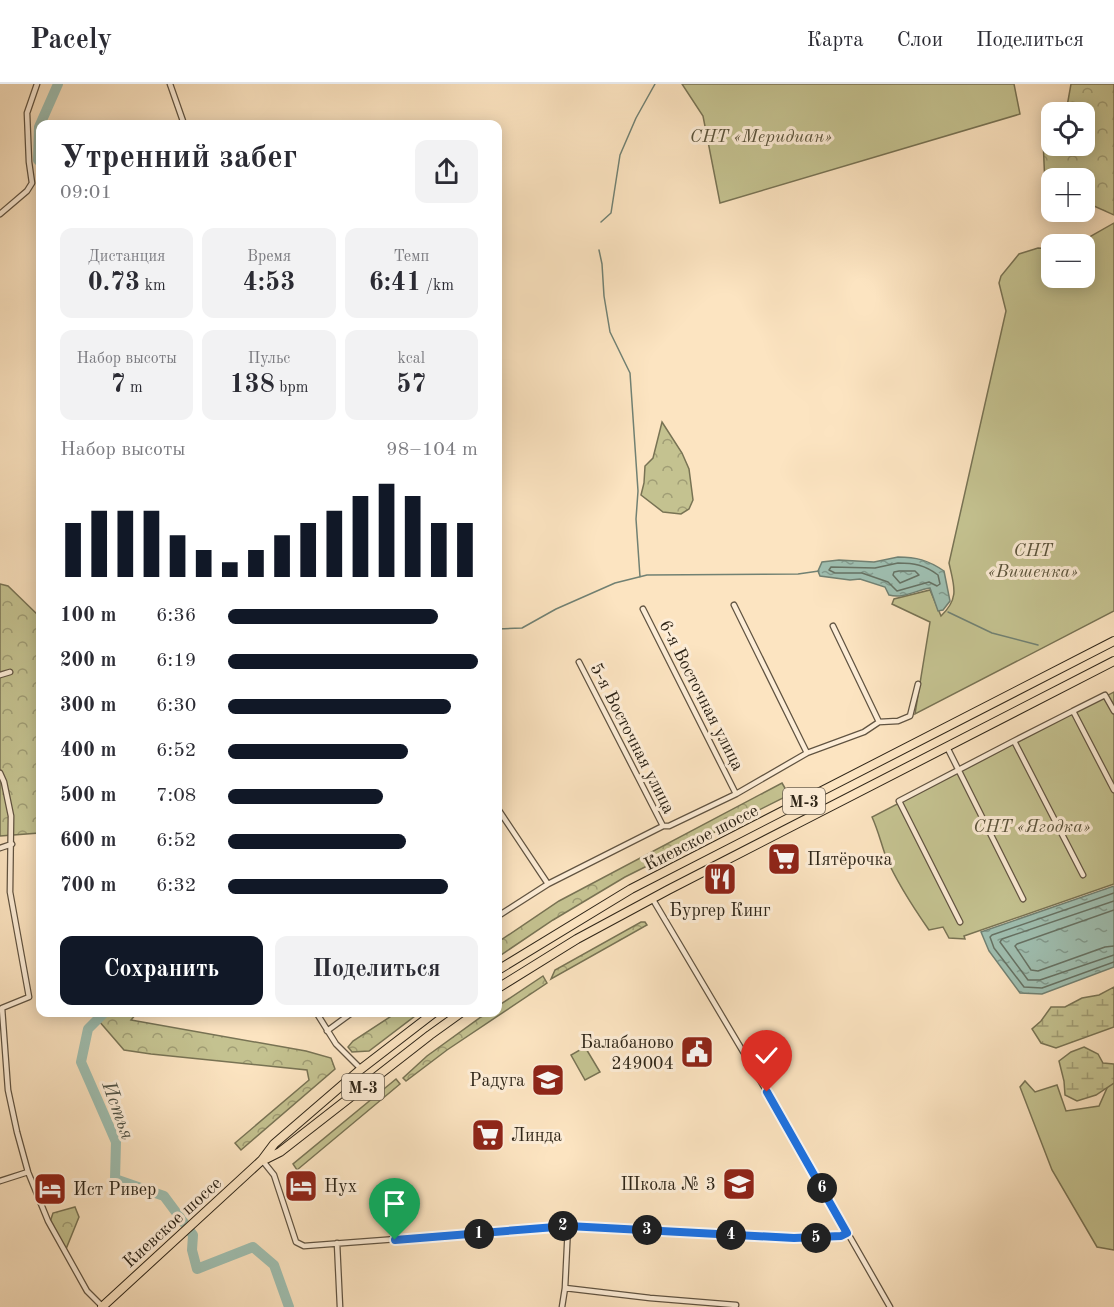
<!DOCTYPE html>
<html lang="ru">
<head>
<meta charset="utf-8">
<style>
	:root { --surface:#fff; --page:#f2f2f3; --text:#2b2b33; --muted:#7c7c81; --line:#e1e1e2; --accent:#111827 }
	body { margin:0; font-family:"Old Standard TT",serif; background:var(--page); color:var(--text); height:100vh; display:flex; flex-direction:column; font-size:22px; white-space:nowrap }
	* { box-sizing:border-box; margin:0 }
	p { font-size:20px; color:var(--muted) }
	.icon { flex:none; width:33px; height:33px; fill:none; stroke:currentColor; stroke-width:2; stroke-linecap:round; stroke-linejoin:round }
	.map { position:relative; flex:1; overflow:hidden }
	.side { position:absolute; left:36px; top:36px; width:466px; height:897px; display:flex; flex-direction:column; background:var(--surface); border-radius:12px; box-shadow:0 3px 15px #0003 }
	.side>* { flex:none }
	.controls { position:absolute; left:1041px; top:18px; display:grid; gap:12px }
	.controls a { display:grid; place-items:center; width:54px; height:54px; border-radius:12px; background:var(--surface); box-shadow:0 3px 15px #0003; font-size:30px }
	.pin { position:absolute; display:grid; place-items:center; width:51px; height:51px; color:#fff; margin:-62px -26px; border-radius:50% 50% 50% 0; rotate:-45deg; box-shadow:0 0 6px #0007 }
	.pin .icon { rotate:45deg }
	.km { position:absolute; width:30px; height:30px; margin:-15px; border-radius:50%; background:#222; color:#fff; font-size:16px; line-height:30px; text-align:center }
	.round { display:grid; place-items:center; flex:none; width:63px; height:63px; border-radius:12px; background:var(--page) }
	.head { display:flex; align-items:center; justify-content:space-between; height:102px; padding:0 24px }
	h1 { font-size:33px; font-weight:800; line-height:45px }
	.stats { display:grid; grid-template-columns:repeat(3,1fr); gap:9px; height:102px; padding:6px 24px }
	.stats div { display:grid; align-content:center; border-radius:12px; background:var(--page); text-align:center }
	.stats b { font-size:26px; font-weight:800 }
	.stats small { font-size:16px; font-weight:400 }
	.stats p { font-size:16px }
	.chart { height:168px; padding:12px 24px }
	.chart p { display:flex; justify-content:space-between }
	.chart svg { width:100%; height:108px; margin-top:6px; stroke:var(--accent); stroke-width:6 }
	.cta { display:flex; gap:12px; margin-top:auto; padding:12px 24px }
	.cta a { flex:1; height:69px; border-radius:12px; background:var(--accent); color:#fff; font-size:24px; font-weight:800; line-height:69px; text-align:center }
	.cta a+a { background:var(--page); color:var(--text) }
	ul { padding:0 24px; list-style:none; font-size:20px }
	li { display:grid; grid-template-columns:96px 72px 1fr; align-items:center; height:45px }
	li i { height:15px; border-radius:8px; background:var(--accent) }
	header { display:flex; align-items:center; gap:36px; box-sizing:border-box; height:84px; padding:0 30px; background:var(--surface); border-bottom:2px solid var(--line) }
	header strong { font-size:28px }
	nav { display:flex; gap:33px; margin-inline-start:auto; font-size:21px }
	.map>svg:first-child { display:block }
	.green { fill:#c4c290; stroke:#787354; stroke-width:1.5 }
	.forest { fill:url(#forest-crowns); stroke:#787354; stroke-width:1.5 }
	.wetland { fill:url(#wetland-marsh); stroke:#787354; stroke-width:1.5 }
	.water { fill:url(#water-ripples); stroke:#718173; stroke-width:1.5 }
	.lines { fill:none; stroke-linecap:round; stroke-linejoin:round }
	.shore { stroke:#667264; stroke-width:1.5 }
	.stream { stroke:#718173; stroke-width:1.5 }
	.river { stroke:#9fbfb1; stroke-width:10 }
	.minor-casing { stroke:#615442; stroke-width:7 }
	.trunk-casing { stroke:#2d2417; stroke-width:10 }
	.minor { stroke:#fdedd7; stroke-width:4.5 }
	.trunk { stroke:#fce4c1; stroke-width:8 }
	.route-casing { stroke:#fff; stroke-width:12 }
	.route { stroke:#1a73e8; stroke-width:8 }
	.labels { text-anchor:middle; stroke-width:6; stroke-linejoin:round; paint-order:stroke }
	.shield { fill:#fdedd7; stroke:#6b6051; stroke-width:1.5 }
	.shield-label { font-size:16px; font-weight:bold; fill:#2d2417 }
	.park-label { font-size:18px; font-style:italic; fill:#5a533b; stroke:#fdedd7 }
	.street-label { font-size:18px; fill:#2d2417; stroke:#fdedd7 }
	.poi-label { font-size:18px; fill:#2d2417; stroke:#fdedd7; text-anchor:start }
	.water-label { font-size:20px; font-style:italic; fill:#4f5245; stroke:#fdedd7 }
</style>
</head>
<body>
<header>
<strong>Pacely</strong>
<nav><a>Карта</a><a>Слои</a><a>Поделиться</a></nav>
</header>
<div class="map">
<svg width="1114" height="1223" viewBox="0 0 1114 1223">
	<defs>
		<pattern id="forest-crowns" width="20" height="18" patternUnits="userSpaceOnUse" patternTransform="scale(1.5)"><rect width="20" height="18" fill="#c4c290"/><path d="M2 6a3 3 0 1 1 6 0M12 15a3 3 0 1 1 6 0" fill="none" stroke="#a09d75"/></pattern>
		<pattern id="wetland-marsh" width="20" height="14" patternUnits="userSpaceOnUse" patternTransform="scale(1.5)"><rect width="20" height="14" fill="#c4c290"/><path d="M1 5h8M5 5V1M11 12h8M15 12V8" fill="none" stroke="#a09d75"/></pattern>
		<pattern id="water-ripples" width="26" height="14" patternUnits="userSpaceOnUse" patternTransform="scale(1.5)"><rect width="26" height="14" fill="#9fbfb1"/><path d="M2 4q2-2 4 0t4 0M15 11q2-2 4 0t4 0" fill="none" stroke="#829b8f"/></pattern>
	</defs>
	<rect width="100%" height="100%" fill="#fce4c1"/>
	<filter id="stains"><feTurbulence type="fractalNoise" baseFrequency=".00333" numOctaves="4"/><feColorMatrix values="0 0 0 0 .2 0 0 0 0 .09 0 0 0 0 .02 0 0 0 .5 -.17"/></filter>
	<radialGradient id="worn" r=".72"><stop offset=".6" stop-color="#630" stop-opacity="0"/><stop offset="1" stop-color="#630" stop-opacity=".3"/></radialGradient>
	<path class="green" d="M 682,0 L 1014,0 L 1020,30 L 720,119 L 703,32 Z
		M 1114,139 L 1114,527 L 915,630 L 930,538 L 892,520 L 894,515 L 930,506 L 941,532 C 960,514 954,502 949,479 L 1006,227 L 999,199 L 1001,192 L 1019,170 L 1038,164 L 1051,165 L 1052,194 L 1084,194 L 1084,160 L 1077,160 Z
		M 1114,608 L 1114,800 L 964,852 L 965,855 L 949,854 L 943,843 L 929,846 C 913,823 897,799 886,773 C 881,759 878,746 872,733 Z
		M 585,963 L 600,988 L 585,996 L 571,971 Z
		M 1114,994 L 1114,1166 L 1097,1163 L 1052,1086 L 1020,1003 L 1025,997 L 1035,1008 L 1057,1001 L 1066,1027 L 1099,1022 L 1111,995 Z"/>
	<path class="forest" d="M 1071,0 L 1114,0 L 1114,131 L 1085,118 L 1084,94 L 1052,94 L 1051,104 L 1045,101 L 1043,55 L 1051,47 L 1052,62 L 1084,62 L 1084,28 L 1066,28 Z
		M 662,338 L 682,369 L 689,385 L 693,416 L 689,425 L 681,430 L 663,428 L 641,411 L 644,399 L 645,382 L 653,374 Z
		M 0,500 L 8,502 L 40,533 L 39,749 L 0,752 Z
		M 782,699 L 789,711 L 625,793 L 553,836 L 498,873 L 498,858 L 559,817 Z
		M 641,838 L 645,838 L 647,841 L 551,895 L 555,886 Z
		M 543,892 L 547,899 L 447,966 L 406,997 L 403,994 L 427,972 L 481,933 L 488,929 L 498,928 L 498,922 Z
		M 92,929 L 137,929 L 131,936 L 306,967 L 331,974 L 335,985 L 241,1066 L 235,1059 L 309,996 L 307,986 L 151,970 L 124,966 Z
		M 396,929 L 419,929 L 369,967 L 352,968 L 348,963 L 353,957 Z
		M 396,995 L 400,1000 L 297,1086 L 293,1080 Z
		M 75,1123 L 79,1133 L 66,1165 L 50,1138 L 53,1129 Z"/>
	<path class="wetland" d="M 1114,903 L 1114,943 L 1056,964 L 1041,959 L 1032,945 L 1041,937 L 1051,923 L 1065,923 L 1082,914 L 1099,911 Z
		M 1084,963 L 1098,970 L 1103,979 L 1114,980 L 1114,999 L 1096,1011 L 1077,1017 L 1065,1011 L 1064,997 L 1059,977 L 1071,968 Z"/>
	<path class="water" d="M 898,473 C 916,473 928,476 944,487 L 950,517 L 943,526 L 938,527 L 930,504 C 916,506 904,515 889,511 L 885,503 L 860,495 L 850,496 L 820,492 L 818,487 L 822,478 L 839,476 L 874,478 Z
		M 1114,802 L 1114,883 L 1042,910 L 1020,909 L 989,867 L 981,848 Z"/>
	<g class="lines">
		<path class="shore" d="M 898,479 C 914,479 925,481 938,491 L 940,500 L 937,502 L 929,498 L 897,507 L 888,498 L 862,489 L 835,489 L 829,486 L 831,483 L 875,484 Z
			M 899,487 L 915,487 L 919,491 L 900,499 L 893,491 L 894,488 Z
			M 1114,809 L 992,851 L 990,853 L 994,864 L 1024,903 L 1042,904 L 1114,878
			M 1114,817 L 1002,855 L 1000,858 L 1028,896 L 1040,896 L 1114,871
			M 1114,826 L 1017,860 L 1015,862 L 1031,886 L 1038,887 L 1105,863 L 1114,862"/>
		<path class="stream" d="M 601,138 L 611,129 L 620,71 L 636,34 L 655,0
			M 599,166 L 602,180 L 604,212 L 610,248 L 630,289 L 638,407 L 636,435 L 640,493
			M 948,528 L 992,549 L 1038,561
			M 498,545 L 522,544 L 556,525 L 615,499 L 647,491 L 798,490 L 819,487"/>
		<path class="river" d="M 40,78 L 38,76 L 39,43 L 58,0
			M 105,928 L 88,945 L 81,978 L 116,1058 L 115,1095 L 164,1112 L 193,1151 L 192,1166 L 197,1185 L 253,1163 L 274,1181 L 289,1223"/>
		<g class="minor-casing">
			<path id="minor" d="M 170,0 L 184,40
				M 0,130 L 27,107 L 32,99 L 29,78 L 27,29 L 37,0
				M 734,521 L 807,669
				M 643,525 L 736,710
				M 833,542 L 879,638
				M 579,578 L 663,742
				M 0,591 L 10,588
				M 1073,627 L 1105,611 L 1114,627
				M 1014,657 L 1073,627 L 1114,706
				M 947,663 L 1023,815
				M 0,689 L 4,698 L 11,732 L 10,808 L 29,913 L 2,924 L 8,1006 L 17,1048 L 28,1088 L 48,1137 L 87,1207 L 102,1222
				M 498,725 L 548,800
				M 0,764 L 12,760
				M 652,814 L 767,1008 L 890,1223
				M 498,832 L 548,800 L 663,742 L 669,742 L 736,710 L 807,669 L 864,648 L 879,638 L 898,637 L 910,632 L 918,600
				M 960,838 L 899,717 L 1014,657 L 1083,791
				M 316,928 L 336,960 L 361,985
				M 327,947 L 353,928
				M 262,1076 L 274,1091 L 296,1158 L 304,1162 L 568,1142 L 794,1154 L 831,1153 L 847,1149
				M 0,1097 L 28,1088
				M 337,1159 L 340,1223
				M 565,1204 L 650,1214 L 736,1221
				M 562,1223 L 565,1204 L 568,1142"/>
		</g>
		<g class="trunk-casing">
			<path id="trunk" d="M 498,886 L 631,805 L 1114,557
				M 498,904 L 577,855 L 668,806 L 1114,577
				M 264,1076 L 280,1068 L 430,951 L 462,928
				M 102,1223 L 262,1076 L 274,1060 L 361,985 L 435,928"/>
		</g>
		<use href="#minor" class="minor"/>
		<use href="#trunk" class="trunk"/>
	</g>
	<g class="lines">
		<g class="route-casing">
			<path id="route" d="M 395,1156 L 568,1142 L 794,1154 L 841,1152 L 847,1149 L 767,1008"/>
		</g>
		<use href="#route" class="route"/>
	</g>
	<defs>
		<g id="supermarket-square" transform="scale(1.725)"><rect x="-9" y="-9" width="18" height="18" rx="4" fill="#8f2418" stroke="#fdedd7"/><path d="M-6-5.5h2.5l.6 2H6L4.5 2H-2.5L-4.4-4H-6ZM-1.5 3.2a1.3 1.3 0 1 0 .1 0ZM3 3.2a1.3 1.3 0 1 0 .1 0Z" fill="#fff"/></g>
		<g id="restaurant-square" transform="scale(1.725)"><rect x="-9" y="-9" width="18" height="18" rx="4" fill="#8f2418" stroke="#fdedd7"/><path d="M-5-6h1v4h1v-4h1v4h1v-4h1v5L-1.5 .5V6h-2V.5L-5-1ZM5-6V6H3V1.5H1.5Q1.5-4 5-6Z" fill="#fff"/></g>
		<g id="civic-square" transform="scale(1.725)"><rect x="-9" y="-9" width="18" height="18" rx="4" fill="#8f2418" stroke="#fdedd7"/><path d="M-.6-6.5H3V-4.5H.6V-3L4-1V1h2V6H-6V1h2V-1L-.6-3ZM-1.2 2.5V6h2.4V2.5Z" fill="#fff"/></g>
		<g id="school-square" transform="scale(1.725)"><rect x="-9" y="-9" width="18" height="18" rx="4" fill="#8f2418" stroke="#fdedd7"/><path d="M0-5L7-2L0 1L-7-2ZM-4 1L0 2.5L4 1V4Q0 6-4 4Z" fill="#fff"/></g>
		<g id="hotel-square" transform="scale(1.725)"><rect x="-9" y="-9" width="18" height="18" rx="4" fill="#8f2418" stroke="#fdedd7"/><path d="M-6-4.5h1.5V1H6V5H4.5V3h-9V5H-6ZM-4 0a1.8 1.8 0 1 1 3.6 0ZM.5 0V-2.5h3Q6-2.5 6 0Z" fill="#fff"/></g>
	</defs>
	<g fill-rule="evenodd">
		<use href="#supermarket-square" x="784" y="775"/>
		<use href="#restaurant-square" x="720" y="795"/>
		<use href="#civic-square" x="697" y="968"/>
		<use href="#school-square" x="548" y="996"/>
		<use href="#supermarket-square" x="488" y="1051"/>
		<use href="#school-square" x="739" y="1100"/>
		<use href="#hotel-square" x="301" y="1102"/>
		<use href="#hotel-square" x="50" y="1105"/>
	</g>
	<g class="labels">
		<g class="shield">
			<rect x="783" y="704" width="42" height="26" rx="4.5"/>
			<rect x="342" y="990" width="42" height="26" rx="4.5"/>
		</g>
		<g class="shield-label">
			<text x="804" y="723">М-3</text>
			<text x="363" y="1009">М-3</text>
		</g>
		<g class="park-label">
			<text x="761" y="58">СНТ «Меридиан»</text>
			<text x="1033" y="472">СНТ<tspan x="1033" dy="21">«Вишенка»</tspan></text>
			<text x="1032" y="748">СНТ «Ягодка»</text>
		</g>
		<g class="street-label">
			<text transform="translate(702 611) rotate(63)" y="6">6-я Восточная улица</text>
			<text transform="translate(633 654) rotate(63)" y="6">5-я Восточная улица</text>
			<text transform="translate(701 753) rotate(-27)" y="6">Киевское шоссе</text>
			<text transform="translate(172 1138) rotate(-42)" y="6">Киевское шоссе</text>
		</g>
		<g class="poi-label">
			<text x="807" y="781">Пятёрочка</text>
			<text x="720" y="832" text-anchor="middle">Бургер Кинг</text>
			<text x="674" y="964" text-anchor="end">Балабаново<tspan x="674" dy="21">249004</tspan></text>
			<text x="525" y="1002" text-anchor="end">Радуга</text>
			<text x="511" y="1057">Линда</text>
			<text x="716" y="1106" text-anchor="end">Школа № 3</text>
			<text x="324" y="1108">Нух</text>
			<text x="73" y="1111">Ист Ривер</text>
		</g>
		<g class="water-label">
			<text transform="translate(119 1026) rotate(70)" y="7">Истья</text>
		</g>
	</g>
	<rect width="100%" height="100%" filter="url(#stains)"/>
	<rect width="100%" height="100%" fill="url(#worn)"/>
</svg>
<div class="controls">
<a><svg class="icon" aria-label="locate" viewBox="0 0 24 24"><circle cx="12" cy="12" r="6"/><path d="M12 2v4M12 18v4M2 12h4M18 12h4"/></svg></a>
<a>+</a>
<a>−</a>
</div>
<div class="pin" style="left:395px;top:1156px;background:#1e9e55"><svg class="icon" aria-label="arrive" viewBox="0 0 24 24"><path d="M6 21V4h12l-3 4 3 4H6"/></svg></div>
<div class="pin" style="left:767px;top:1008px;background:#d93025"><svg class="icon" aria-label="check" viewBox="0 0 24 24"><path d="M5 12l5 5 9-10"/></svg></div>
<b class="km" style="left:479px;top:1150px">1</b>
<b class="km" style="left:563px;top:1142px">2</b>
<b class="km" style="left:647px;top:1146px">3</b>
<b class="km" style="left:731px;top:1151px">4</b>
<b class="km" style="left:816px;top:1154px">5</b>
<b class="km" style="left:822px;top:1104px">6</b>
<section class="side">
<div class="head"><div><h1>Утренний забег</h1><p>09:01</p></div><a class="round"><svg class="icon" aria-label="share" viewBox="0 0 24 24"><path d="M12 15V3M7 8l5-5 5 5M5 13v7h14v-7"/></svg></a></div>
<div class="stats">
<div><p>Дистанция</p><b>0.73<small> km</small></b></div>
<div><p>Время</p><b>4:53</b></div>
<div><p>Темп</p><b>6:41<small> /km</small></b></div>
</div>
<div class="stats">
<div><p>Набор высоты</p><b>7<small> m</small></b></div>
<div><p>Пульс</p><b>138<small> bpm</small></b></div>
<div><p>kcal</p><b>57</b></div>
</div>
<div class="chart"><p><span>Набор высоты</span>98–104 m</p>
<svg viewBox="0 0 160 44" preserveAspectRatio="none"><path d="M5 44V22M15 44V17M25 44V17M35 44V17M45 44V27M55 44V33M65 44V38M75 44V33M85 44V27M95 44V22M105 44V17M115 44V11M125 44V6M135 44V11M145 44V22M155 44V22"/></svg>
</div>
<ul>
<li><b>100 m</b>6:36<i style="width:84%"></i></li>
<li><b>200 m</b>6:19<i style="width:100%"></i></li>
<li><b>300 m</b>6:30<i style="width:89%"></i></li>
<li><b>400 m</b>6:52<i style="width:72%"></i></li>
<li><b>500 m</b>7:08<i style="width:62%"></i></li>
<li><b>600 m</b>6:52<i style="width:71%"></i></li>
<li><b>700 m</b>6:32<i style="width:88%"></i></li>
</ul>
<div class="cta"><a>Сохранить</a><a>Поделиться</a></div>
</section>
</div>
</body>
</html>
